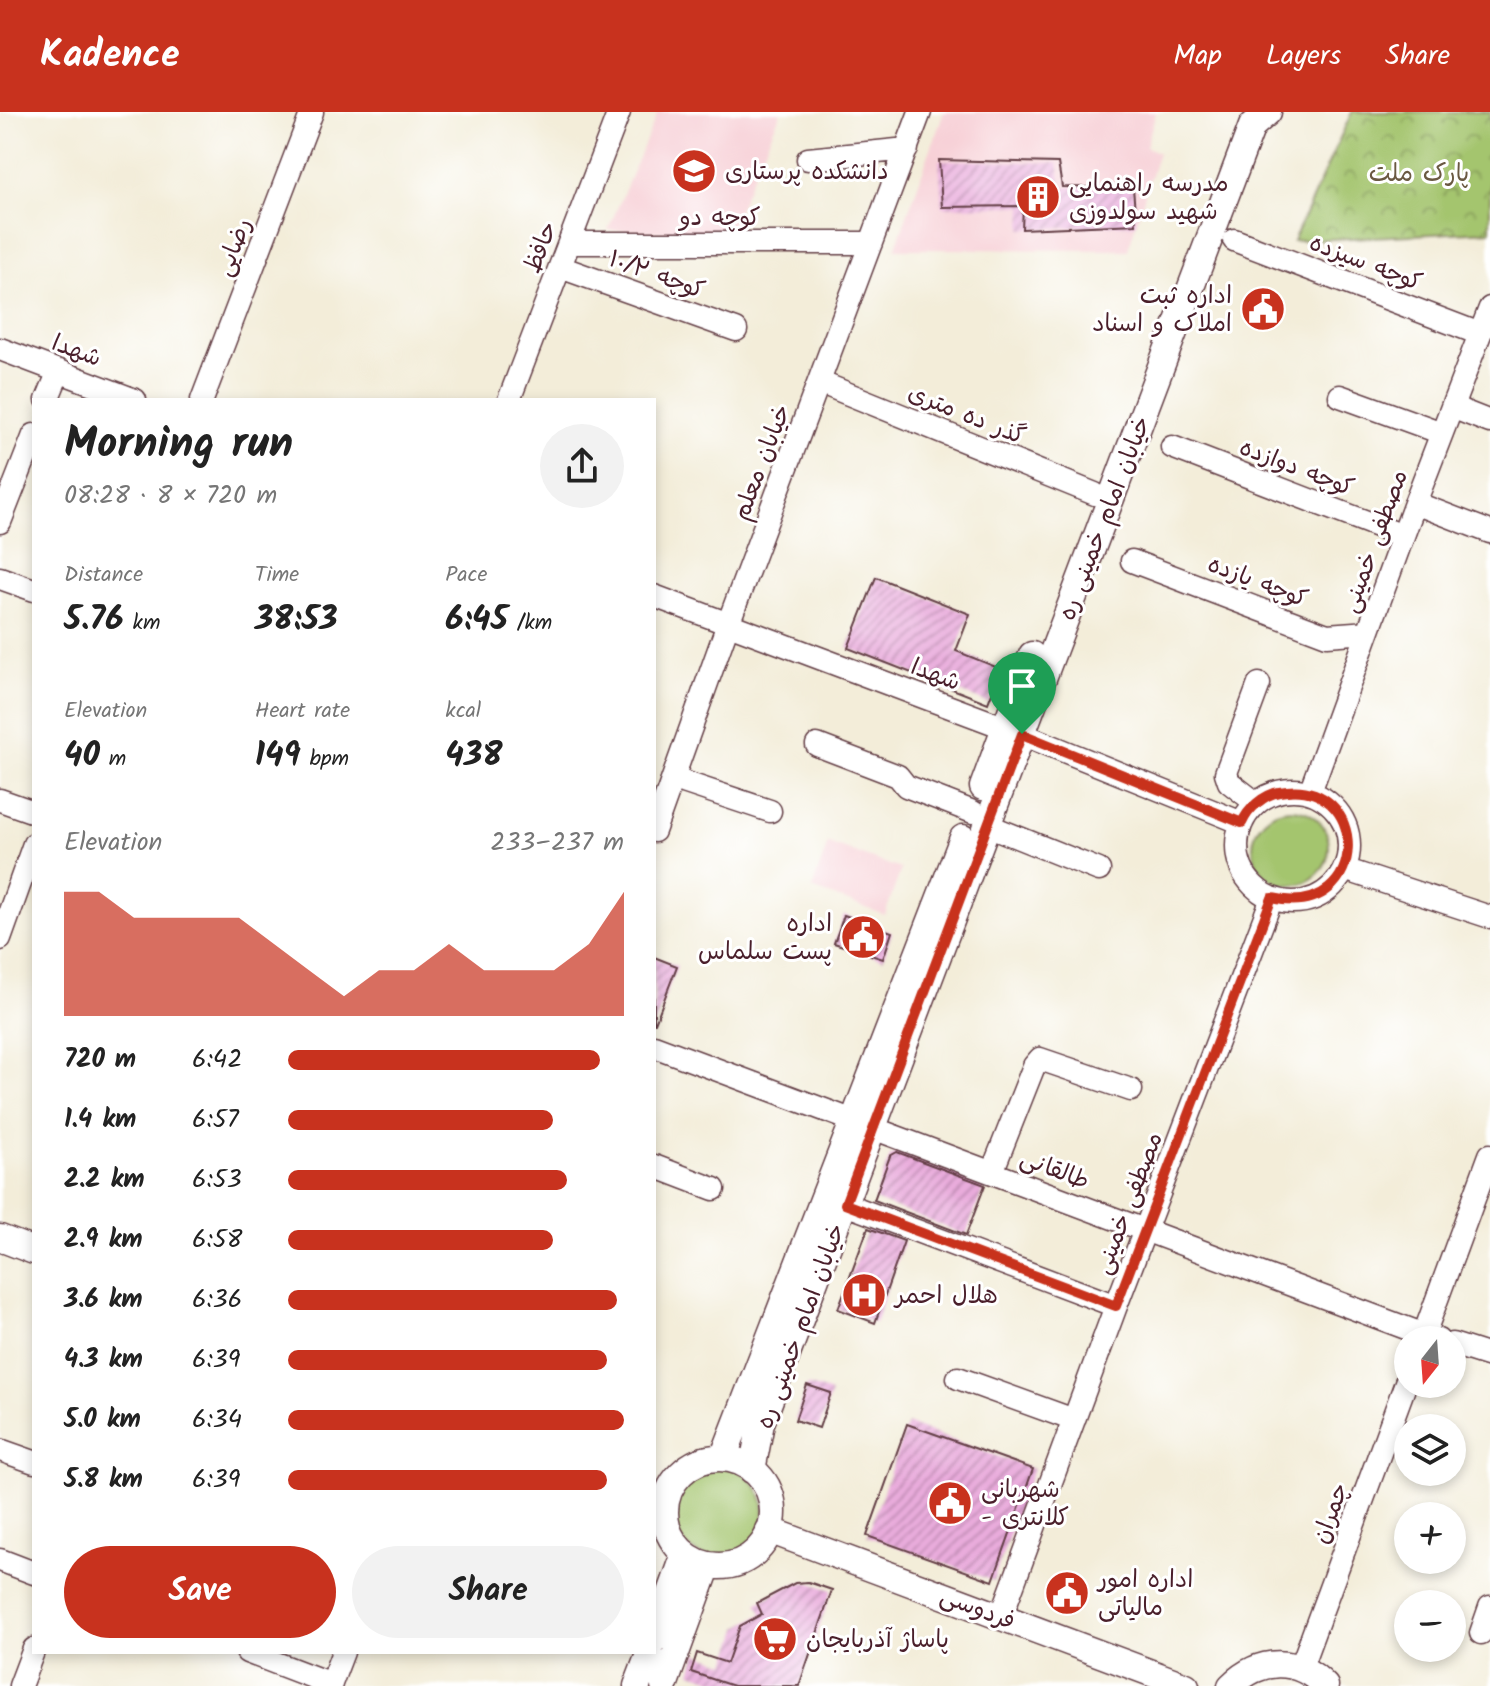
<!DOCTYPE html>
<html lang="en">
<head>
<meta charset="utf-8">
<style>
	:root { --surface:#fff; --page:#f2f2f2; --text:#222; --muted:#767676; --accent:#c8321e }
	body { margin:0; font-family:Kalam,"Playpen Sans Arabic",sans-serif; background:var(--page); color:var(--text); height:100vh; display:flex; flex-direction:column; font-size:30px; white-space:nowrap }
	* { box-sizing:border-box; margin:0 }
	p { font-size:26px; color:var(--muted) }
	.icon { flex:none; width:44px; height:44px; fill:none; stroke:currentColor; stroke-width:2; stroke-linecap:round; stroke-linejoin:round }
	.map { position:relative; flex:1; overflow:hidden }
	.details { position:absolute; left:32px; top:286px; width:624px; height:1256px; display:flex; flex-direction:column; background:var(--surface); border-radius:0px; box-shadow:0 4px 12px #0003 }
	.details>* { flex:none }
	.needle { width:52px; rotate:197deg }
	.buttons { position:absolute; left:1394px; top:1214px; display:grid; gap:16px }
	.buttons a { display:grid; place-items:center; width:72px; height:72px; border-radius:50%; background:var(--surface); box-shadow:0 4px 12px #0003; font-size:40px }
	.pin { position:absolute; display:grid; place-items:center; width:68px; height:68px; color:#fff; margin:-82px -34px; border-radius:50% 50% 50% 0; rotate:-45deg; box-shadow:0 0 8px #0007 }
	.pin .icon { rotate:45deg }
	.round { display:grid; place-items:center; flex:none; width:84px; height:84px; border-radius:42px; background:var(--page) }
	.summary { display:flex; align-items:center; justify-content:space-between; height:136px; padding:0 32px }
	h1 { font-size:44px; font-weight:800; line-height:60px }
	.figures { display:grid; grid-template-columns:repeat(3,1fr); gap:12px; height:136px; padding:8px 32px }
	.figures div { display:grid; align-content:center }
	.figures b { font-size:34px; font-weight:800 }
	.figures small { font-size:22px; font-weight:400 }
	.figures p { font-size:22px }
	.chart { height:224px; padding:16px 32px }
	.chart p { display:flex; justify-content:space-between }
	.chart svg { width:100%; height:144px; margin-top:8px; fill:var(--accent); opacity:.7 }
	.button { display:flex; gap:16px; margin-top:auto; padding:16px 32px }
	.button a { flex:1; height:92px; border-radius:48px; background:var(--accent); color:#fff; font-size:32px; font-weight:800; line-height:92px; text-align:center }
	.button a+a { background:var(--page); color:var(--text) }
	ul { padding:0 32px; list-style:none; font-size:26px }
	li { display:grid; grid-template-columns:128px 96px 1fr; align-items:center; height:60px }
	li i { height:20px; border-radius:10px; background:var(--accent) }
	header { display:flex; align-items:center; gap:48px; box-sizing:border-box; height:112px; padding:0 40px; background:var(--accent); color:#fff }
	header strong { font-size:38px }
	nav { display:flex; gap:44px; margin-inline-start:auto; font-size:28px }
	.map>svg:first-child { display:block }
	.built { fill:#f7cfd5 }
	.grass { fill:#a4c56e; stroke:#77724c; stroke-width:2 }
	.park { fill:url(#park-crowns); stroke:#77724c; stroke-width:2 }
	.building { fill:url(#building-hatch) }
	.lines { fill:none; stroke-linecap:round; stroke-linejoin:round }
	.minor-casing { stroke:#633e45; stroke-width:25 }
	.major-casing { stroke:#633e45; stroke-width:29 }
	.minor { stroke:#fff; stroke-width:22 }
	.major { stroke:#fff; stroke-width:26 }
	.route-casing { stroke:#fff; stroke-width:16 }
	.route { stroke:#c8321e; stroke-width:10 }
	.labels { text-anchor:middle; stroke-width:6; stroke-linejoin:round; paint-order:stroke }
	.poi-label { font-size:24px; fill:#4a1f2b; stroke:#fff; text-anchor:start }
	.park-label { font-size:24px; fill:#6a5942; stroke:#fff }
	.street-label { font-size:24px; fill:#4a1f2b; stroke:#fff }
</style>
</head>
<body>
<header>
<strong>Kadence</strong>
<nav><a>Map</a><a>Layers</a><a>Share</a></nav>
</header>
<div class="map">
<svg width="1490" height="1574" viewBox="0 0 1490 1574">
	<defs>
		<pattern id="park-crowns" width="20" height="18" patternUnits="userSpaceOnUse" patternTransform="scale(2)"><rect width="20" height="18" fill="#a4c56e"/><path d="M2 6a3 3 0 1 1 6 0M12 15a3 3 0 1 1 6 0" fill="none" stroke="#889f5b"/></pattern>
		<pattern id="building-hatch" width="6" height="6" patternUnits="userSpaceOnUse" patternTransform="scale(2)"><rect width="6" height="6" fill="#e9acdc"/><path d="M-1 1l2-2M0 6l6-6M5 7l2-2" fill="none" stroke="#bf8bb3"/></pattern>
	</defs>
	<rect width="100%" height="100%" fill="#fff"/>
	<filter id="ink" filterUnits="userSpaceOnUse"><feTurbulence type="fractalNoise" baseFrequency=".0125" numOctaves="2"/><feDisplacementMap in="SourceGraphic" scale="16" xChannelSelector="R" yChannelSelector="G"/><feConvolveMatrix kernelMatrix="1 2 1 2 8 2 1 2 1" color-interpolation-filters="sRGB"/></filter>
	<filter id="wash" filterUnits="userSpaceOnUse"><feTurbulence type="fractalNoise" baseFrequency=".006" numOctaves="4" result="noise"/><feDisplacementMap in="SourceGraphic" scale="32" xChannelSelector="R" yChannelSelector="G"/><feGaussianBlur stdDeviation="1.8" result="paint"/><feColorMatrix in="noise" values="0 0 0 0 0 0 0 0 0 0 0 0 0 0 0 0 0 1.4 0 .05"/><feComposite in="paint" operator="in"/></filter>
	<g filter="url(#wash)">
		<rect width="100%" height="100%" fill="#f3edd9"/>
		<path class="built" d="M 658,0 L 781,0 L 727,123 L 608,118 Z
			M 944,0 L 1156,0 L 1146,35 L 1158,40 L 1128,138 L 895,137 Z
			M 828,731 L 901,757 L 885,803 L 812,777 Z"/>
		<path class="grass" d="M1253 735a38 38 0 1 1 76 0a38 38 0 1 1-76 0Z
			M672 1400a46 46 0 1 1 92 0a46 46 0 1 1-92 0Z"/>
		<path class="park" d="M 1352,0 L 1490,0 L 1490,119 L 1293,129 Z"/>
		<g id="blocks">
			<path class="building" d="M 939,48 L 1058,51 L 1062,75 L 1133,76 L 1136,112 L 1022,117 L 1023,94 L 942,95 Z
				M 876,465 L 970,502 L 956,539 L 1001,557 L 988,591 L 848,536 Z
				M 844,803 L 892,820 L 883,847 L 834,831 Z
				M 654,845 L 677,854 L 655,911 L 654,911 Z
				M 897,1040 L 985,1073 L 966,1123 L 874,1088 L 890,1044 Z
				M 868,1116 L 904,1129 L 875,1211 L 838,1197 Z
				M 807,1273 L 831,1281 L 819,1316 L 795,1308 Z
				M 907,1312 L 1033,1357 L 993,1469 L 867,1424 Z
				M 808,1470 L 832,1478 L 799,1574 L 733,1574 L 691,1560 L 697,1541 L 727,1551 L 740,1514 L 762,1502 L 757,1491 L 795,1471 Z"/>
		</g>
	</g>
	<g filter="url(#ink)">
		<use href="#blocks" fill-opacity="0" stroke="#633e45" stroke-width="2"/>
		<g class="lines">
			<g class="minor-casing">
				<path id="minor" d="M 808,47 L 907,37
					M 1234,128 L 1480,222
					M 569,131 L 871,131
					M 560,155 L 736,218
					M 0,237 L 135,288
					M 819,270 L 1095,382
					M 1340,284 L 1442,321
					M 47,288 L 59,259
					M 202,288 L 312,0
					M 509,288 L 619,0
					M 1452,295 L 1490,310
					M 1172,335 L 1403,424
					M 1415,391 L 1490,420
					M 0,410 L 34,323
					M 1132,449 L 1327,523 L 1368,520
					M 0,466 L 34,478
					M 654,484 L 1022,622 L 1242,711
					M 817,633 L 898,664 L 906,674 L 973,700
					M 674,667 L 770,699
					M1237 734a56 56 0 1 1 112 0a56 56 0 1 1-112 0Z
					M 1310,680 L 1415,391 L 1490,196
					M 0,688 L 34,700
					M 1256,691 L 1229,670 L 1226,661 L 1259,572
					M 987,713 L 1099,758
					M 654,719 L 728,512 L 920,0
					M 1344,757 L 1490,805
					M 0,827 L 34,732
					M 654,934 L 1438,1228
					M 654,1054 L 714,1077
					M 992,1060 L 1034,954 L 1040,947 L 1131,978
					M 845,1092 L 1116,1194
					M 1422,1228 L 1490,1043
					M 1452,1232 L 1490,1244
					M 958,1266 L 1074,1308
					M 0,1338 L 34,1350
					M 0,1448 L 34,1461
					M 1001,1505 L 1116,1194 L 1272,786
					M 1481,1521 L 1490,1495
					M 247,1540 L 331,1572
					M 1301,1555 L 1408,1265
					M 20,1574 L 34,1537
					M 330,1574 L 343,1540"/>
			</g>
			<g class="major-casing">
				<path id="major" d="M 983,675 L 1032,543
					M 0,1126 L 34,1139
					M 723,1346 L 963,726
					M665 1400a54 54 0 1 1 108 0a54 54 0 1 1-108 0Z
					M 752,1358 L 761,1311 L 1252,14 L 1268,0
					M 769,1418 L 1186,1574
					M 654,1528 L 685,1442
					M 637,1574 L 650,1540
					M 664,1574 L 708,1453
					M 1231,1574 C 1259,1546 1297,1544 1325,1574"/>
			</g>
			<use href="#minor" class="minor"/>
			<use href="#major" class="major"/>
		</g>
	</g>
	<g class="lines" filter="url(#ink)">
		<g class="route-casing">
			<path id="route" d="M 1022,622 L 1242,711 C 1248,697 1263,683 1279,680 C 1371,662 1373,809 1272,786 L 1116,1194 L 845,1092 Z"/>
		</g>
		<use href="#route" class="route"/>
	</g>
	<defs>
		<g id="university-disc" transform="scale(2.3)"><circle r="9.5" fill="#c8321e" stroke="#fff"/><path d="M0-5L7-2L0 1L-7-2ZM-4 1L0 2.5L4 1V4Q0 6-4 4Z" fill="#fff"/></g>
		<g id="building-disc" transform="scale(2.3)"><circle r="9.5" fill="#c8321e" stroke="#fff"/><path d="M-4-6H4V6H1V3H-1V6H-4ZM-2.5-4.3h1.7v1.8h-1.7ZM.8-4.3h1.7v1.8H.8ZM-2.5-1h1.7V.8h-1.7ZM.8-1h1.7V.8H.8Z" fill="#fff"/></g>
		<g id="civic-disc" transform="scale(2.3)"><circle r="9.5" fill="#c8321e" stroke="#fff"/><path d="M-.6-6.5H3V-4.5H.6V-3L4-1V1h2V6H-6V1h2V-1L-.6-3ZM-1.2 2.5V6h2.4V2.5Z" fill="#fff"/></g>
		<g id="hospital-disc" transform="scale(2.3)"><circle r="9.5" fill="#c8321e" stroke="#fff"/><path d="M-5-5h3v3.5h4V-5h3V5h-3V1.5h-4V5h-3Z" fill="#fff"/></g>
		<g id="supermarket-disc" transform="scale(2.3)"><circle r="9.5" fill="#c8321e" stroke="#fff"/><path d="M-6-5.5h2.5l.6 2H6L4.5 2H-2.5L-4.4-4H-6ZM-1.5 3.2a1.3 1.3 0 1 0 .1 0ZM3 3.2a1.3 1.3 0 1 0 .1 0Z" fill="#fff"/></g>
	</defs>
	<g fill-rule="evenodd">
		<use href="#university-disc" x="694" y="59"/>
		<use href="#building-disc" x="1038" y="85"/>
		<use href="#civic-disc" x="1263" y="197"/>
		<use href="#civic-disc" x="863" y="825"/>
		<use href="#hospital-disc" x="864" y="1183"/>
		<use href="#civic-disc" x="950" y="1391"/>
		<use href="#civic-disc" x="1067" y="1481"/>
		<use href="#supermarket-disc" x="775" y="1527"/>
	</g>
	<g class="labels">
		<g class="poi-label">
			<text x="725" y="67">دانشکده پرستاری</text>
			<text x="1069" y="79">مدرسه راهنمایی<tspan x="1069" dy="28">شهید سولدوزی</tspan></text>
			<text x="1232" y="191" text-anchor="end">اداره ثبت<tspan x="1232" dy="28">املاک و اسناد</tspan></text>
			<text x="832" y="819" text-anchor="end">اداره<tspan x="832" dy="28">پست سلماس</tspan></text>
			<text x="895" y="1191">هلال احمر</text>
			<text x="981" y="1385">شهربانی<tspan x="981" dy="28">- کلانتری</tspan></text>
			<text x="1098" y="1475">اداره امور<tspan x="1098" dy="28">مالیاتی</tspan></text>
			<text x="806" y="1535">پاساژ آذربایجان</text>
		</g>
		<g class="park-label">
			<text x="1419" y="69">پارک ملت</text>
		</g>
		<g class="street-label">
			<text x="720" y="113">کوچه دو</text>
			<text transform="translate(233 135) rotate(-69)" y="8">رضایی</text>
			<text transform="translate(540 135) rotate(-69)" y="8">حافظ</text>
			<text transform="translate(1366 150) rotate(21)" y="8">کوچه سیزده</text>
			<text transform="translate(657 162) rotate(20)" y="8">کوچه ۱۰/۲</text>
			<text transform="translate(77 238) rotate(21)" y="8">شهدا</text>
			<text transform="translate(967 302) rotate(22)" y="8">گذر ده متری</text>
			<text transform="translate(761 350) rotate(-69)" y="8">خیابان معلم</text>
			<text transform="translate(1297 355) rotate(21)" y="8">کوچه دوازده</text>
			<text transform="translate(1104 406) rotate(-69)" y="8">خیابان امام خمینی ره</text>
			<text transform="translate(1374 429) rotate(-70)" y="8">مصطفی خمینی</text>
			<text transform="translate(1258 469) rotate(21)" y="8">کوچه یازده</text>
			<text transform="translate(936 562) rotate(21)" y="8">شهدا</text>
			<text transform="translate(1055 1057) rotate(21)" y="8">طالقانی</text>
			<text transform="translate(1128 1091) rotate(-69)" y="8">مصطفی خمینی</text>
			<text transform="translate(800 1214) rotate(-70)" y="8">خیابان امام خمینی ره</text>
			<text transform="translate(1330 1401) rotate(-70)" y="8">چمران</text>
			<text transform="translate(978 1496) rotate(21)" y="8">فردوسی</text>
		</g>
	</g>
</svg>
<div class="buttons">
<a><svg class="needle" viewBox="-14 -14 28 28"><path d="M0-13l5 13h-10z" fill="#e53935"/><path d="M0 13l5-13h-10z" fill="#767676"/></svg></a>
<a><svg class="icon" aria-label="layers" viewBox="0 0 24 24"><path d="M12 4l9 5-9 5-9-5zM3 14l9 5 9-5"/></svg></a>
<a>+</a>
<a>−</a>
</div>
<div class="pin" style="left:1022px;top:622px;background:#1e9e55"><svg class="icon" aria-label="arrive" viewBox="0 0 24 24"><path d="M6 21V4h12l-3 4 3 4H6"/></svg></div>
<section class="details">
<div class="summary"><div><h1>Morning run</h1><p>08:28 · 8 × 720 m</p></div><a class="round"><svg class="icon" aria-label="share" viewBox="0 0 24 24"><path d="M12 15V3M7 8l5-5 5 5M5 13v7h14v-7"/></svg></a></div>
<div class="figures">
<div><p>Distance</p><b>5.76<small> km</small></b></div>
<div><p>Time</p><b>38:53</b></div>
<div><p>Pace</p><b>6:45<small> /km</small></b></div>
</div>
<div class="figures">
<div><p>Elevation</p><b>40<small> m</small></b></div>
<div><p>Heart rate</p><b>149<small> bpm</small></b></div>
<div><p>kcal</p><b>438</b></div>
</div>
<div class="chart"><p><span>Elevation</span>233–237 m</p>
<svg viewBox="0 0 160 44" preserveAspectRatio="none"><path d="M0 44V6L10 6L20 14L30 14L40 14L50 14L60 22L70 30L80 38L90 30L100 30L110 22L120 30L130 30L140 30L150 22L160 6V44z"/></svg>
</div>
<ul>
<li><b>720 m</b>6:42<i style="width:93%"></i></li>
<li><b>1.4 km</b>6:57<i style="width:79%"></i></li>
<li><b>2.2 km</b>6:53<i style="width:83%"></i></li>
<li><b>2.9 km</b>6:58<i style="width:79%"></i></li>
<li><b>3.6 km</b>6:36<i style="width:98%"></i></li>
<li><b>4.3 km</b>6:39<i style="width:95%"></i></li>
<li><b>5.0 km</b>6:34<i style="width:100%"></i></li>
<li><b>5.8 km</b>6:39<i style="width:95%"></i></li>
</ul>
<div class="button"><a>Save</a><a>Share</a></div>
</section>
</div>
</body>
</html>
